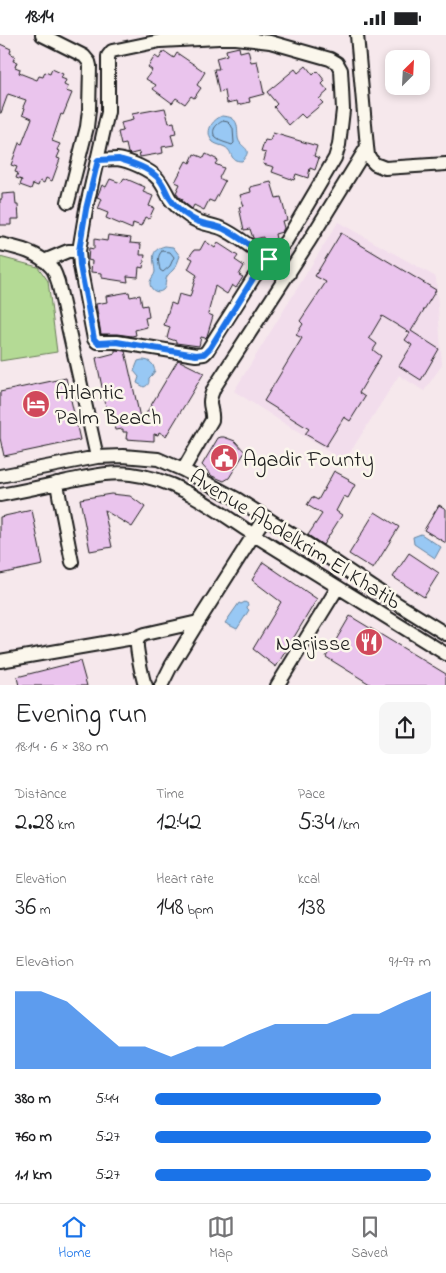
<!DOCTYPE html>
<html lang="en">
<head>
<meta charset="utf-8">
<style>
	:root { --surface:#fff; --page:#f6f6f6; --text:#202124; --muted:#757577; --line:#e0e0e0; --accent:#1a73e8 }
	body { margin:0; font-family:"Indie Flower",sans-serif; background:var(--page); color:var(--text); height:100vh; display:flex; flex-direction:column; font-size:19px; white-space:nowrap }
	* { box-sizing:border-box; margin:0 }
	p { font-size:16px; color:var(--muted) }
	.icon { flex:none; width:28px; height:28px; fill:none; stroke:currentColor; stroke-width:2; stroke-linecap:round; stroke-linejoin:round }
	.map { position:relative; height:650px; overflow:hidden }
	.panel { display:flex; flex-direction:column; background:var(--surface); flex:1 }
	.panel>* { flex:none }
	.needle { width:32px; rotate:24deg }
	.tools { position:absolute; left:385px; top:15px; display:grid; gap:10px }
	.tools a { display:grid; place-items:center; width:45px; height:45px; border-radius:10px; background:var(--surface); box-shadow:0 2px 8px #0003; font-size:25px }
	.pin { position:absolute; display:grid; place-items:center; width:42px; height:42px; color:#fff; margin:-21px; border-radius:10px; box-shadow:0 2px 8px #0006 }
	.round { display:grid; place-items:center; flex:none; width:52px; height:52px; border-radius:10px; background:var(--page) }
	.summary { display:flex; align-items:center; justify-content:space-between; height:85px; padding:0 15px }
	h1 { font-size:28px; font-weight:600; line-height:38px }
	.metrics { display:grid; grid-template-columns:repeat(3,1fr); gap:8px; height:85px; padding:5px 15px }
	.metrics div { display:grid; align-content:center }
	.metrics b { font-size:25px; font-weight:600 }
	.metrics small { font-size:14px; font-weight:400 }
	.metrics p { font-size:14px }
	.chart { height:140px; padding:10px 15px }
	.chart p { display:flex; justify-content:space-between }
	.chart svg { width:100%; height:90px; margin-top:5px; fill:var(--accent); opacity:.7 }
	ul { padding:0 15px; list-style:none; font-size:16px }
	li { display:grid; grid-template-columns:80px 60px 1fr; align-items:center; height:38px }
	li i { height:12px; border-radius:6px; background:var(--accent) }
	.status { display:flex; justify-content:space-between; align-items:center; height:35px; padding:0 25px; background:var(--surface); direction:ltr }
	.status svg { height:14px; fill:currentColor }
	.menu { display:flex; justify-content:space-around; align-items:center; height:70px; border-top:1px solid var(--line); background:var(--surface); font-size:14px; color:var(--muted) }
	.menu a { display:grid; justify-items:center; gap:2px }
	.menu .on { color:var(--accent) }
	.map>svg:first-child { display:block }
	.built { fill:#f2ddec }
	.green { fill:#b4da95; stroke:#687b58 }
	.water { fill:#98c8f4; stroke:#66839e }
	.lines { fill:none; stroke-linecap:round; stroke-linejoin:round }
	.shore { stroke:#4e6172; stroke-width:1 }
	.building { fill:#eac4ed; stroke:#1c1c1c }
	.minor-casing { stroke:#1c1c1c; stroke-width:16 }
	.minor { stroke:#fbf7ec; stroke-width:12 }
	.route-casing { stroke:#fff; stroke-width:10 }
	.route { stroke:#1a73e8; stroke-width:6 }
	.labels { text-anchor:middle; stroke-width:5; stroke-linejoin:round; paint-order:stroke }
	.poi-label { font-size:22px; fill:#1c1c1c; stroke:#fbf7ec; text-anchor:start }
	.street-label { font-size:22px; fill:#1c1c1c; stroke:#fbf7ec }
</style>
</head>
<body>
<div class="status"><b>18:14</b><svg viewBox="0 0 49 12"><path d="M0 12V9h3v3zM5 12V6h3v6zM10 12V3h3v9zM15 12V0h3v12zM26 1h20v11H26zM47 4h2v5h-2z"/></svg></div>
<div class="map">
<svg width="446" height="651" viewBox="0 0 446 651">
	<rect width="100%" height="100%" fill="#f6e8ec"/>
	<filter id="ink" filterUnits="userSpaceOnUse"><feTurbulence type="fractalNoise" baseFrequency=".02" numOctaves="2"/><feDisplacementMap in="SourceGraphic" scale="10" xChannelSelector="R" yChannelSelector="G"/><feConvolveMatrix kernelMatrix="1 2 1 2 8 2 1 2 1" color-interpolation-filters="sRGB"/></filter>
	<g filter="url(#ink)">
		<path class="built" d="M 338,187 L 436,242 L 442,330 L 424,356 L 399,340 L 344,427 L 234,356 Z"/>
		<path class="green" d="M 0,222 L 38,232 L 48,246 L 57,317 L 0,326 Z"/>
		<path class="water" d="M 222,81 C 239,82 237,90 238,103 C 240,114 255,112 242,126 C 228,126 234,117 225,112 C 221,110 217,110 213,107 C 204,97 212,85 222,81 Z
			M 165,211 L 173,212 L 180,221 C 178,226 177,231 173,235 C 170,238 167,240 166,244 C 165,248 166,252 163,255 C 157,260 149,254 150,247 C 151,243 154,241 155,237 C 154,224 149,215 165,211 Z
			M 142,325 C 150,325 153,328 155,336 L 152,340 L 149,343 C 149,348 149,350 144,352 L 137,348 L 139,342 L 134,336 L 138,326 Z
			M 421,499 L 441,512 L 435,523 L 414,509 L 413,502 Z
			M 245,567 L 248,569 L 247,573 L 249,575 L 237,594 L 225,588 L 239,568 L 241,569 Z"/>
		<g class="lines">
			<path class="shore" d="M 223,86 L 228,87 L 231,90 L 233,94 L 234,108 L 232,110 C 228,108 220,107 216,103 C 210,96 216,89 223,86 Z
				M 162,216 L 170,217 L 174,222 L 170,231 L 163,237 L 160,235 C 159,228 156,222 162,216 Z"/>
		</g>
		<path class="building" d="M 0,9 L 11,14 L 10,18 L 15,21 L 13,26 L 17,27 L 15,32 L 20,34 L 19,38 L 37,45 L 39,41 L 43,42 L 45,37 L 50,39 L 52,34 L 63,39 L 61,43 L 66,45 L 64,50 L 68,52 L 66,56 L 72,58 L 63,80 L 61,79 L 52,106 L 60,109 L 57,115 L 60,116 L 57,123 L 60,124 L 52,146 L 46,143 L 44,148 L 40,146 L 38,151 L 33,149 L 31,154 L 20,150 L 22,145 L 16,143 L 18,138 L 15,137 L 17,132 L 11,130 L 19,108 L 22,109 L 32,83 L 23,79 L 25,73 L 23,72 L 26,65 L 8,59 L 1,78 L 0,78 Z
			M 239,12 L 240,17 L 248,15 L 251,27 L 257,26 L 264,59 L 249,63 L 250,67 L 238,70 L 237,66 L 227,68 L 225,56 L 219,58 L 214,34 L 219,34 L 216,23 L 227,20 L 226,15 Z
			M 164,16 L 174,23 L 177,18 L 205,37 L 197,50 L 201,53 L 194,63 L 191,61 L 185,69 L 176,63 L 172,68 L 153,54 L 156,50 L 146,44 L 152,35 L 148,32 L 155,21 L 159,24 Z
			M 306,31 L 313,40 L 317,36 L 325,46 L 322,49 L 328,56 L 319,64 L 323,68 L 305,83 L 301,79 L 289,90 L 274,72 L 277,69 L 267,57 L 295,34 L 298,38 Z
			M 165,73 L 169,88 L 174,87 L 176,99 L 171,100 L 174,110 L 162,112 L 163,118 L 140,122 L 139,117 L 131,119 L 128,118 L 126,109 L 121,110 L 118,97 L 123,96 L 121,88 L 133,85 L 132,79 Z
			M 273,98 L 317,111 L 314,121 L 319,123 L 315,135 L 310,133 L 308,143 L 296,139 L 294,145 L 272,137 L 274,132 L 263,129 L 266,118 L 261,117 L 265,105 L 270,106 Z
			M 194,119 L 204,123 L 206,119 L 218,125 L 215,129 L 224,133 L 219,143 L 225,146 L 214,167 L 209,165 L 204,175 L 194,170 L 192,174 L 182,166 L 183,164 L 180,163 L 176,158 L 180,149 L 175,147 L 186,126 L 190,128 Z
			M 124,143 L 145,152 L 143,157 L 153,161 L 149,171 L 154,173 L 149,184 L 145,182 L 141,191 L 133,188 L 132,194 L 106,183 L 108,178 L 98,174 L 102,164 L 97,162 L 102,150 L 106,152 L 110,144 L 121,148 Z
			M 271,147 L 276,163 L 281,162 L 287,185 L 282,186 L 284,193 L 282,197 L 275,199 L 276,204 L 264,207 L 263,202 L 255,204 L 253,203 L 250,194 L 244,195 L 239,172 L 244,171 L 240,160 L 251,157 L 250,152 Z
			M 15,158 L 16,170 L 18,170 L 19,184 L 11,184 L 11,190 L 0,190 L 0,164 L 2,164 L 2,159 Z
			M 341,198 L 436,255 L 411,296 L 439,314 L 421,345 L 399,331 L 412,310 L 405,305 L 410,298 L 382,281 L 369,303 L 377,309 L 373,315 L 381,321 L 359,358 L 365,362 L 350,386 L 344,382 L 326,411 L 305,399 L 309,394 L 264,366 L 302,303 L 296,300 L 303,289 L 300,286 L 326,247 L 315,241 Z
			M 108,200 L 131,203 L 130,208 L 141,209 L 140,220 L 145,220 L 143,233 L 139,232 L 138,242 L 127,241 L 128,247 L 102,243 L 102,238 L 91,237 L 92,226 L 88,225 L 89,213 L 94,214 L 94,204 L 107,206 Z
			M 205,206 L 215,213 L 218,208 L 238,221 L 235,225 L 244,231 L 239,240 L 243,242 L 236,253 L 232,250 L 227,259 L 215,251 L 208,279 L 213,281 L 207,301 L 205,303 L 201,302 L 199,311 L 176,308 L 176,306 L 167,303 L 170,292 L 164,290 L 171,268 L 176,270 L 179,259 L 190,262 L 195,245 L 194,244 L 197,240 L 188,234 L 193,224 L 189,222 L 194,215 L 200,215 Z
			M 129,257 L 130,262 L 140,260 L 142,271 L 147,270 L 149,282 L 145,283 L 147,292 L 135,295 L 136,300 L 132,301 L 117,299 L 101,299 L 96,269 L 107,267 L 106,261 Z
			M 115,315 L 125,316 L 141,387 L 178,325 L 204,338 L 166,401 L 159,397 L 158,400 L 154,399 L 154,406 L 126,404 L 127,397 L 123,397 L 123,394 L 115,395 L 112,381 L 108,381 L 96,323 L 115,318 Z
			M 66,343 L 80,405 L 4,421 L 0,403 L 0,357 Z
			M 221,402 L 224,402 L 235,406 L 245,417 L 229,443 L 224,446 L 212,441 L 202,430 L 218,403 Z
			M 334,436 L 349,444 L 348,446 L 355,450 L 348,463 L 344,461 L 336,476 L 342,480 L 323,510 L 308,500 L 322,479 L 307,470 L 312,462 L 318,465 Z
			M 111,459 L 130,461 L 145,472 L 132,492 L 104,475 L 112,512 L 90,516 L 80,464 Z
			M 439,470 L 446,474 L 446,508 L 424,495 Z
			M 32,475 L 43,530 L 0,539 L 0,482 Z
			M 375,477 L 399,492 L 373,534 L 349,519 Z
			M 409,518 L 439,538 L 424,562 L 393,542 Z
			M 263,527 L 317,564 L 276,632 L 253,614 L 281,567 L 252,545 Z
			M 350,581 L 446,639 L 446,651 L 373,651 L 326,622 Z
			M 80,626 L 87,651 L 19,651 L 17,642 Z"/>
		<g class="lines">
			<g class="minor-casing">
				<path id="minor" d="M 42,0 L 84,21 L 89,27 L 90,31 L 89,75 L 87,92 L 68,167
					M 357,0 L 367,112 L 368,120 L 371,125 L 375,129 L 385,133 L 446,129
					M 219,3 L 236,3 L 270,7 L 330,24 L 337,28 L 341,35 L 342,53 L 343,75 L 339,110 L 335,123 L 286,206 L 254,242 L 207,316 L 204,319 L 196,320 L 117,307 L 97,307 L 94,304 L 80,231 L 79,216 L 86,174 L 108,77 L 108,21 L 112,16 L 160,6 Z
					M 98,125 C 104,125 111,124 117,124 C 128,125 151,135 158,144 C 163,150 166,157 170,164 C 175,171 183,177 190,182 C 200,190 214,189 225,195 C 248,207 267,226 289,239
					M 0,209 C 18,213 38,217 51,232 C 55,236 56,242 58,247 L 97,422
					M 44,226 L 68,216 L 79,216
					M 183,435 L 212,385 C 213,377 210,374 210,367 C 210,362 212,358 214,353 L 308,208 L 367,112
					M 0,441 L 97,422 L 123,421 L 158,424 L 183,435 L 237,464 L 329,523 L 396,568 L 446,599
					M 57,448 L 59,460 L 72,527
					M 0,460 C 22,456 45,451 67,446 C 88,442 109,436 131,439 C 182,445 220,479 262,505 C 324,543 385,581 446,619
					M 0,626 L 139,602
					M 146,651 L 144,647 C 142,640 136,613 137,607 C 138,602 141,600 145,599 L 198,587
					M 161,651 L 171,631 L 198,587 L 265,482
					M 277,651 L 338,552"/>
			</g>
			<use href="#minor" class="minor"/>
		</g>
	</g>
	<g class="lines" filter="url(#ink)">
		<g class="route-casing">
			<path id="route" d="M 119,124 C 132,128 147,132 157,142 C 163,147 165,155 169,162 C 174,170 183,178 191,183 C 201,190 213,189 224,194 C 240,202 254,214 269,224 L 254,242 L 210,313 L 204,319 L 196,320 L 117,307 L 98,308 L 94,304 L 80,231 L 79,216 L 86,174 L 98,125 Z"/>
		</g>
		<use href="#route" class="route"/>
	</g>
	<defs>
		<g id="hotel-disc" transform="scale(1.4375)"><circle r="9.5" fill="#d1495b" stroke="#fbf7ec"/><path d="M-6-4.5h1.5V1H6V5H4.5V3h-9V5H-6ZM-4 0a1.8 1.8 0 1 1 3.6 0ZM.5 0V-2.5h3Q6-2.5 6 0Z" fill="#fff"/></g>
		<g id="civic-disc" transform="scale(1.4375)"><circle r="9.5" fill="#d1495b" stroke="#fbf7ec"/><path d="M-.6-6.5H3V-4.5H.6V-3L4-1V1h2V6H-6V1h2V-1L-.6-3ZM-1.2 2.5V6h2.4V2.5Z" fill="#fff"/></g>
		<g id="restaurant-disc" transform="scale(1.4375)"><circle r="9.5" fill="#d1495b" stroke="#fbf7ec"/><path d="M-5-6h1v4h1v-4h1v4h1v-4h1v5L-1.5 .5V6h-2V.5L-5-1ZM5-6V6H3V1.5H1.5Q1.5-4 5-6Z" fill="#fff"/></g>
	</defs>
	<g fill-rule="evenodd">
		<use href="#hotel-disc" x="36" y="369"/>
		<use href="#civic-disc" x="224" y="423"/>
		<use href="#restaurant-disc" x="369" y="607"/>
	</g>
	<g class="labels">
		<g class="poi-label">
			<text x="55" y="364">Atlantic<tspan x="55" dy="25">Palm Beach</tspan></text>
			<text x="243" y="431">Agadir Founty</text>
			<text x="350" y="615" text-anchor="end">Narjisse</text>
		</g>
		<g class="street-label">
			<text transform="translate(296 503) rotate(32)" y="8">Avenue Abdelkrim El Khatib</text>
		</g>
	</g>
</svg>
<div class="tools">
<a><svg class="needle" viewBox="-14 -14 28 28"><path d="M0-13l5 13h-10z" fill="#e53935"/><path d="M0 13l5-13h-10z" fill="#757577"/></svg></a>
</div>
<div class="pin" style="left:269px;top:224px;background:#1e9e55"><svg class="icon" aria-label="arrive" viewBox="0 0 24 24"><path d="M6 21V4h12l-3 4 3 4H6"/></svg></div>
</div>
<section class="panel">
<div class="summary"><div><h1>Evening run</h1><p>18:14 · 6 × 380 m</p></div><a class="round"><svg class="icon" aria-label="share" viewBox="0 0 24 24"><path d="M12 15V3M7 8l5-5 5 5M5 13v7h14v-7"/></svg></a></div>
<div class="metrics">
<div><p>Distance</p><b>2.28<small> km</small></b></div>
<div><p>Time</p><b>12:42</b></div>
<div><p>Pace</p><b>5:34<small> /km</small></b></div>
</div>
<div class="metrics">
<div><p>Elevation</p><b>36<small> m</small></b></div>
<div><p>Heart rate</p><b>148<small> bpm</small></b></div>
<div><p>kcal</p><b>138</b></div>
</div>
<div class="chart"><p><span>Elevation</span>91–97 m</p>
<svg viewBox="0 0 160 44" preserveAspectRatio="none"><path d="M0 44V6L10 6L20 11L30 22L40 33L50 33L60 38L70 33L80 33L90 27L100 22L110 22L120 22L130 17L140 17L150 11L160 6V44z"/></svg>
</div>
<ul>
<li><b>380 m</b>5:44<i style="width:82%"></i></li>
<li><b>760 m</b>5:27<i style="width:100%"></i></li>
<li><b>1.1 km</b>5:27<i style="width:100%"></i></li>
</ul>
</section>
<nav class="menu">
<a class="on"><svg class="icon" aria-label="home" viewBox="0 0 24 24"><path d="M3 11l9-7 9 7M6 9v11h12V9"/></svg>Home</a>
<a><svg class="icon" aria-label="map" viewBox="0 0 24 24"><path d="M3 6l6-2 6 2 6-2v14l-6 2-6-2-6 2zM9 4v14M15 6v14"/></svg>Map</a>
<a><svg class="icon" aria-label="saved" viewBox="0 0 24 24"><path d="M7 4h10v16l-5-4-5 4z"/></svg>Saved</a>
</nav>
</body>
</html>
